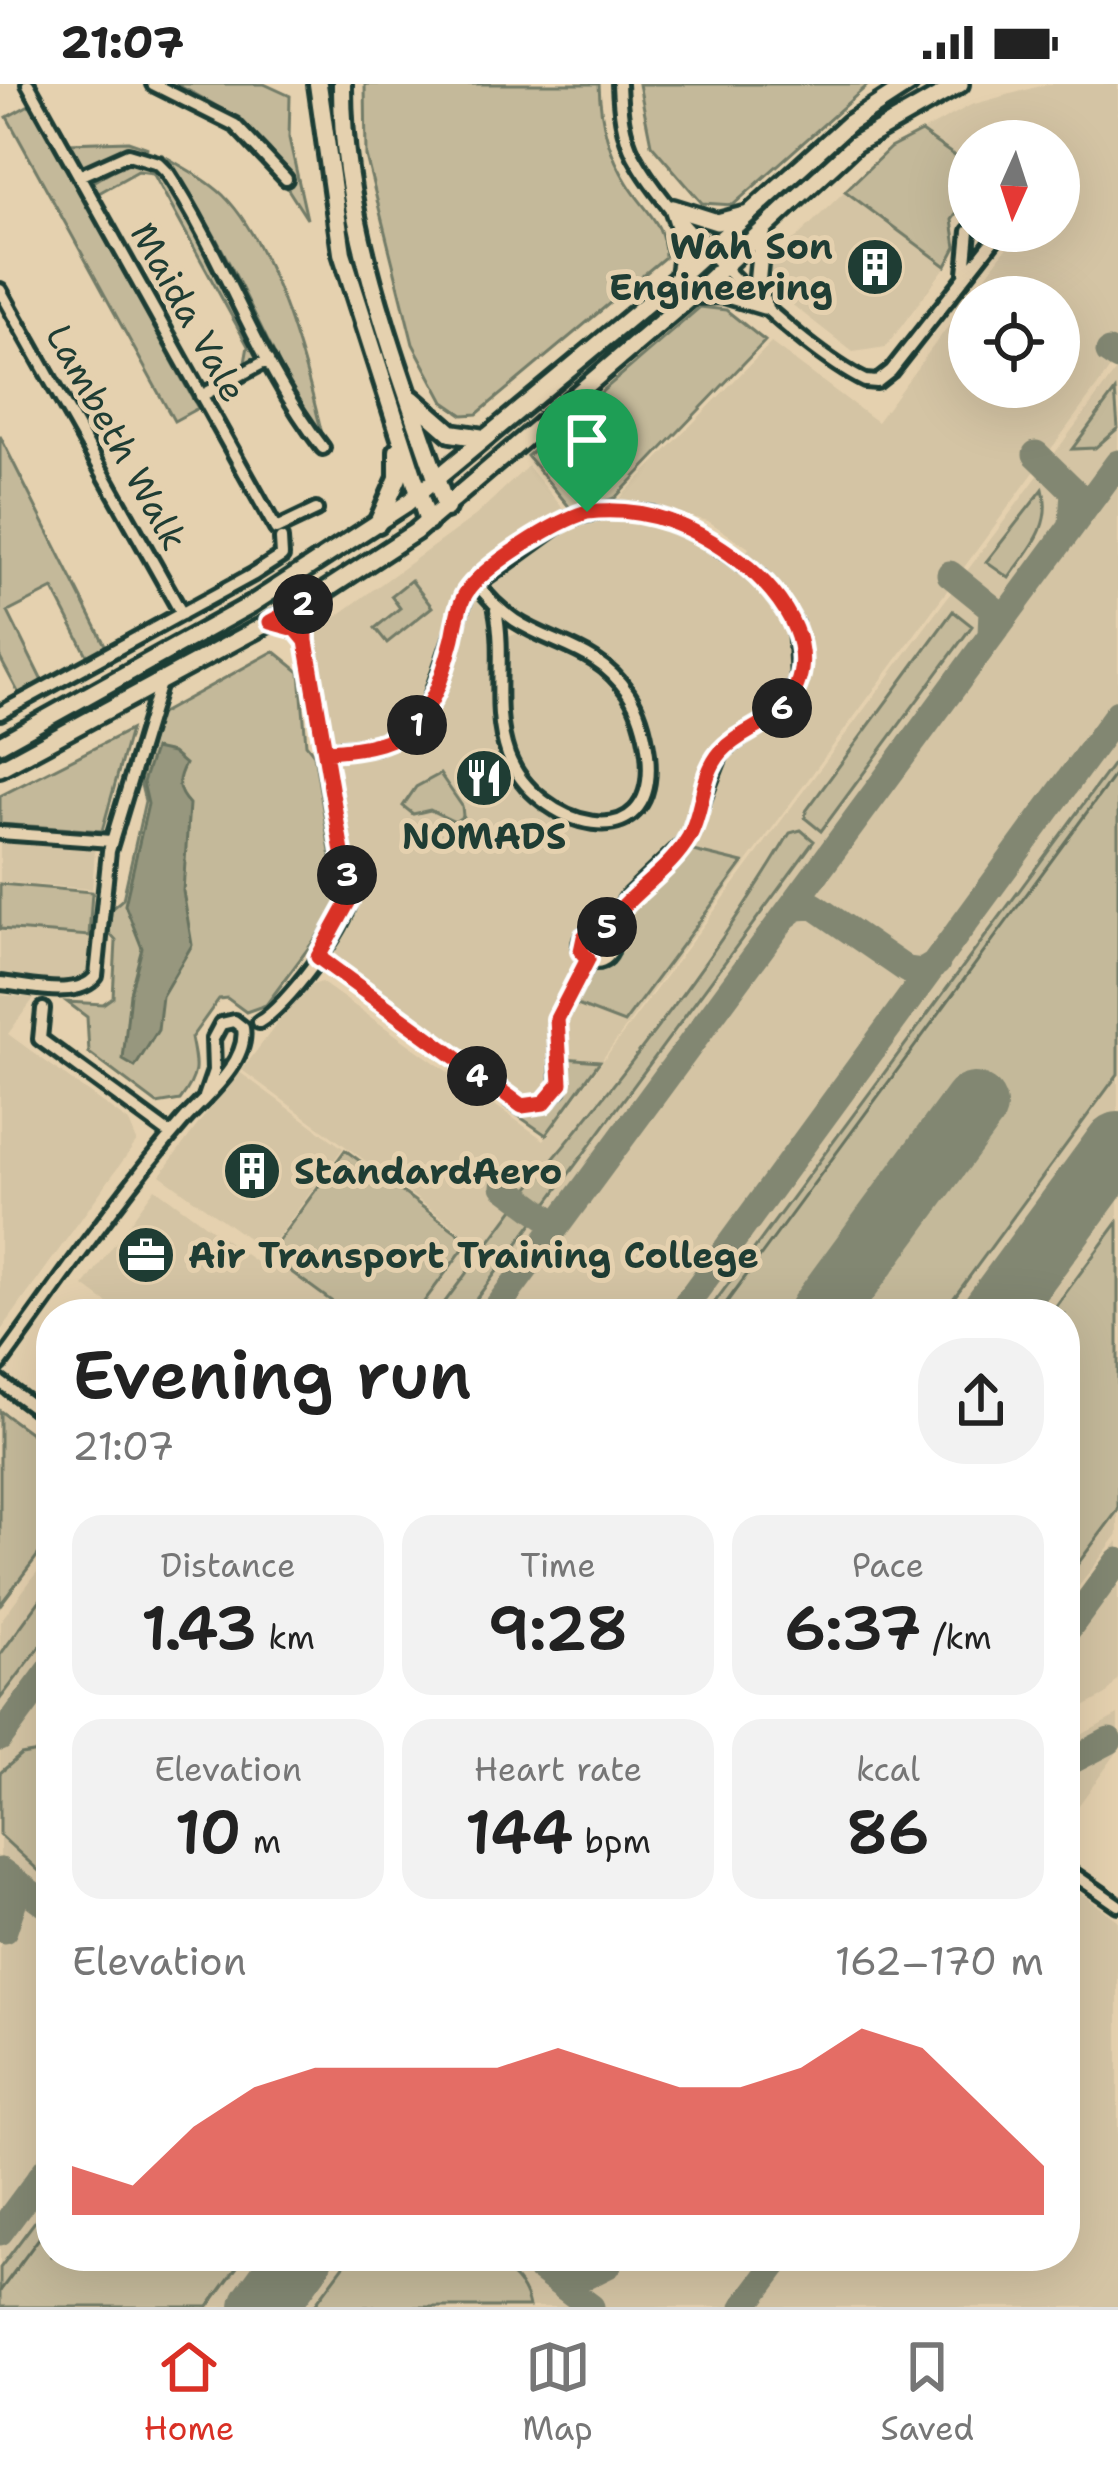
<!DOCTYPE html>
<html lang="en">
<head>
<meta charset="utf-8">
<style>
	:root { --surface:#fff; --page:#f2f2f2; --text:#222; --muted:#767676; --line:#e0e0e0; --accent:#d93025 }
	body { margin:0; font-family:"Shantell Sans",sans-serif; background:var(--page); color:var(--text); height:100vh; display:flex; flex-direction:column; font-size:45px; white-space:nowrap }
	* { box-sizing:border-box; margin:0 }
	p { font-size:39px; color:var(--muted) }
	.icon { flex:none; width:66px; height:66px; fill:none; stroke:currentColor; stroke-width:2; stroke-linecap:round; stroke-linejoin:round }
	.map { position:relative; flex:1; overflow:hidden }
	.details { position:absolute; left:36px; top:1215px; width:1044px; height:972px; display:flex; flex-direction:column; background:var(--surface); border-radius:48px; box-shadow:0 12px 48px #0002 }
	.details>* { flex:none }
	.needle { width:78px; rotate:183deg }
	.fabs { position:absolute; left:948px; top:36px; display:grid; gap:24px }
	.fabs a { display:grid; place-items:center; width:132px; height:132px; border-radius:50%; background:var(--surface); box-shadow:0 12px 48px #0002; font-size:60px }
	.pin { position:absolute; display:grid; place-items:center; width:102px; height:102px; color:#fff; margin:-123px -51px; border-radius:50% 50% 50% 0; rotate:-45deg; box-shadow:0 0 12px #0007 }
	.pin .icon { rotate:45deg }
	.km { position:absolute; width:60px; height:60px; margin:-30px; border-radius:50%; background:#222; color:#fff; font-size:33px; line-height:60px; text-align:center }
	.round { display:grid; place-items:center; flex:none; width:126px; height:126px; border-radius:48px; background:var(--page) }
	.overview { display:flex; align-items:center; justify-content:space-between; height:204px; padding:0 36px }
	h1 { font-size:66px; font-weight:600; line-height:90px }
	.stats { display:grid; grid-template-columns:repeat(3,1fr); gap:18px; height:204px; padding:12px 36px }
	.stats div { display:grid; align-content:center; border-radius:30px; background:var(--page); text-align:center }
	.stats b { font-size:60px; font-weight:600 }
	.stats small { font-size:33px; font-weight:400 }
	.stats p { font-size:33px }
	.chart { height:336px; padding:24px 36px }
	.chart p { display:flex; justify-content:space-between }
	.chart svg { width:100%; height:216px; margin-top:12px; fill:var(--accent); opacity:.7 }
	.status { display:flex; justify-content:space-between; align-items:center; height:84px; padding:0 60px; background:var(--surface); direction:ltr }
	.status svg { height:33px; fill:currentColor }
	.menu { display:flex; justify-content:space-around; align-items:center; height:168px; border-top:3px solid var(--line); background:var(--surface); font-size:33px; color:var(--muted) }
	.menu a { display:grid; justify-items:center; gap:6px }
	.menu .on { color:var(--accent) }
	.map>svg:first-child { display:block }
	.built { fill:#d4c4a4 }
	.green { fill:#c4b99a; stroke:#727b67; stroke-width:3 }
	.water { fill:#97977e; stroke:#677360; stroke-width:3 }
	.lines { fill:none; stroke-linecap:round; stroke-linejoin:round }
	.stream { stroke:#677360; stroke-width:3 }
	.taxiway { stroke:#828772; stroke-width:27 }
	.runway { stroke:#828772; stroke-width:66 }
	.street-casing { stroke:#1f3d34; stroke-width:20 }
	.secondary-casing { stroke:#1f3d34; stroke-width:24 }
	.primary-casing { stroke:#1f3d34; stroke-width:26 }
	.street { stroke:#e5d1af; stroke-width:10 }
	.secondary { stroke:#e5d1af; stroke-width:15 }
	.primary { stroke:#e5d1af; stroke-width:16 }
	.route-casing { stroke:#fff; stroke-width:24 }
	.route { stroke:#d93025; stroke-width:15 }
	.labels { text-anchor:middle; stroke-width:10; stroke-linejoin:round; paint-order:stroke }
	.poi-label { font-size:36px; font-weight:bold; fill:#1f3d34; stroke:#e5d1af; text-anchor:start }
	.street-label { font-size:36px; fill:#1f3d34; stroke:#e5d1af }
</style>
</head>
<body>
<div class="status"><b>21:07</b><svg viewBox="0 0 49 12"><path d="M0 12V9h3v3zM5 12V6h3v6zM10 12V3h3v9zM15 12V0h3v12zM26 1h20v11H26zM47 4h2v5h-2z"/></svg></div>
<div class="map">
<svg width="1118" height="2223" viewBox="0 0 1118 2223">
	<rect width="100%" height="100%" fill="#e5d1af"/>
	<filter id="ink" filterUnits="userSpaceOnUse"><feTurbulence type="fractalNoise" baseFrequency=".00833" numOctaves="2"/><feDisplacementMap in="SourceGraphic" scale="24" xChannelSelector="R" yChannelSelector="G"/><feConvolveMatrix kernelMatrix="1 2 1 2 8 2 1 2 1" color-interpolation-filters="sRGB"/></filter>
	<g filter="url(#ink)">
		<path class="built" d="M 1047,0 L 1118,0 L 1118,274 L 601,977 L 564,973 L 562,935 L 589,887 L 615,873 L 613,847 L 621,831 L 691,760 L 717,682 L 791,623 L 807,591 L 808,567 L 793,524 L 745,471 L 749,464 L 708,437 L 619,415 L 771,259 L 877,338 L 969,214 L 969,303 L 1059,303 L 1059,213 L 970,213 L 1019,147 L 1059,147 L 1059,57 L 969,57 L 969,82 L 921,48 L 971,21 Z
			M 845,107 L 946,182 L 886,263 L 853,268 L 786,216 L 770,195 L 771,178 Z
			M 1118,284 L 1118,1450 L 1065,1521 L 1065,1230 L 415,1230 L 470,1154 L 242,986 L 304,904 L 321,898 L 544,1056 Z
			M 528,382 L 565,427 L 465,502 L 423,626 L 414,637 L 378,655 L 329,660 L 312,550 L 475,432 Z
			M 636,432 L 713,466 L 769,513 L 791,545 L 795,572 L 790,598 L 773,624 L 730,652 L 707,679 L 682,754 L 619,815 L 602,843 L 577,852 L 578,880 L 549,942 L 553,998 L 546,1010 L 524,1015 L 343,887 L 335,867 L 355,831 L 357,813 L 334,685 L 341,674 L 400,661 L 429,639 L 474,514 L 487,525 L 495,561 L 490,630 L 496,655 L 518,699 L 570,742 L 607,747 L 639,730 L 655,708 L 656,680 L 650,644 L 634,606 L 596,570 L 578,558 L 539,547 L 501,523 L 489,507 L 496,492 L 568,441 Z
			M 516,550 L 585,575 L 625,620 L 639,653 L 643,689 L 643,702 L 623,730 L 590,734 L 565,726 L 518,677 L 503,602 L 506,554 Z
			M 0,759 L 95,766 L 92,805 L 0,798 Z
			M 0,847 L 89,853 L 87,891 L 78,898 L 0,891 Z
			M 0,911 L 34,914 L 8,950 L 129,1038 L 137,1057 L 0,1248 Z
			M 238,987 L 343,1064 L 267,1168 L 160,1091 Z
			M 155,1104 L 271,1189 L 280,1179 L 349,1230 L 122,1230 L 84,1202 Z
			M 1118,1457 L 1118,1595 L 1106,1611 L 1065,1633 L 1065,1526 Z
			M 51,1469 L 51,2172 L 1065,2172 L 1065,1798 L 1118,1836 L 1118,2223 L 0,2223 L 0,1538 Z
			M 1118,1631 L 1118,1667 L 1076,1725 L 1065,1716 L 1065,1660 Z"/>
		<path class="green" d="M 175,0 L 264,0 L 290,12 L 289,54 L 307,135 L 286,102 L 293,96 C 264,49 224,23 175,0 Z
			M 365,0 L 599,0 C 600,36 608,69 628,100 C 645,128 665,138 665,173 L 477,330 L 463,331 L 444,318 L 413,260 L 366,72 Z
			M 639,0 L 869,0 L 733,121 L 702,119 L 651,60 Z
			M 31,20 L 198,324 L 174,337 L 7,33 Z
			M 921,48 L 969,82 L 969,112 L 952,136 L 956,163 L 946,182 L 845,107 L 890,64 Z
			M 128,57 L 148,64 L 127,66 L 83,85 L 69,59 Z
			M 161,70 C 182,83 205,94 223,111 C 274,161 306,282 322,350 L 318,352 C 262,259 229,156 161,70 Z
			M 126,78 L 145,78 L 164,90 L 262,275 L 244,284 L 248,262 L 153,89 L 138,87 L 97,110 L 91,99 Z
			M 700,223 L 726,226 L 765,257 L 615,414 L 571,425 L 527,372 Z
			M 1115,307 L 1118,344 L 1095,364 L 1072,365 Z
			M 0,352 L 106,563 L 88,573 L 53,505 L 8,528 L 42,597 L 19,610 L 0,574 Z
			M 1043,405 C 1053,443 1029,465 1009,494 L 986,478 Z
			M 411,496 L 432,523 L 387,559 L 375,544 L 400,524 L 391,512 Z
			M 953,527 L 972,542 L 821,747 L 805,734 L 806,727 Z
			M 274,567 L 300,588 L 306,660 L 314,670 L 339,823 L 266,921 L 246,928 L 227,914 L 219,915 L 191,954 C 197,983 199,991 180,1016 L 157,1020 L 89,969 L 87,933 L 67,918 L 103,920 L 113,913 L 116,857 L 109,849 L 111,825 L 123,815 L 145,717 L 140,697 L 158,631 Z
			M 130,646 L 102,747 L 0,740 L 0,712 Z
			M 1118,673 L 1118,990 L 942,1230 L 706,1230 Z
			M 440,690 L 462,722 L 463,732 L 455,738 L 430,726 L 413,730 L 403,722 L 416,703 Z
			M 801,746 L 814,757 L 543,1125 L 523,1111 C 619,998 714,876 790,749 Z
			M 689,766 L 743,779 L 624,939 L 572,919 L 594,887 L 616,874 L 619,837 Z
			M 0,800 L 92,808 L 89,852 L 0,845 Z
			M 564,974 L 600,977 L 546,1051 L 504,1022 L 530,1030 C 560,1023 573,1003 564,974 Z
			M 345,1066 L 469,1157 L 415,1230 L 349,1230 L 268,1171 Z
			M 519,1118 L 538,1132 L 465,1230 L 436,1230 Z
			M 1118,1138 L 1118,1426 L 1065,1497 L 1065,1230 L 1050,1230 Z
			M 0,1327 L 51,1364 L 51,1454 L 0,1521 Z
			M 51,1501 L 51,1548 L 0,1615 L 0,1571 Z
			M 51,1666 L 51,1798 L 0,1751 L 0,1689 L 21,1671 Z
			M 51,2116 L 51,2172 L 245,2172 L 208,2223 L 0,2223 L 0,2184 Z
			M 351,2172 C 404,2172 516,2152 529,2223 L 313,2223 Z"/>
		<path class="water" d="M 154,665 L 172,669 L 185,680 C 176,697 176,706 189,720 L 183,807 L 192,861 L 162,912 L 158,946 L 135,983 L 123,976 L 130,909 L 142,864 L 125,821 L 148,720 L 143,698 Z"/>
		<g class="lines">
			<path class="stream" d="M 718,1230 L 1118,686
				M 0,2207 L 51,2138"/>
			<path class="taxiway" d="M 1109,268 L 1118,274
				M 1036,370 L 1074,407 L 1072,439
				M 950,490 L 992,524 L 991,551
				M 784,833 L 797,823 L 814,822 L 907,886 L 922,888 L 937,879
				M 504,1102 L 557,1141
				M 492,1230 L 1118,379
				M 679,1230 L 1118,629
				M 1065,1549 L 1118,1477
				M 0,1654 L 51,1585
				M 1065,1680 L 1109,1657
				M 0,1787 L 13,1819 L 4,1846
				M 1,1787 L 51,1824
				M 0,2148 L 51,2079
				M 523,2172 L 591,2223
				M 551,2191 L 578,2196 L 608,2181
				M 744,2223 L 782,2172"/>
			<path class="runway" d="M 821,1230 L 974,1022
				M 994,1230 L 1118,1061
				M 263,2223 L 300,2172"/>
			<g class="street-casing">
				<path id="street" d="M 28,0 L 276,445 L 316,426
					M 153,0 L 235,41 L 286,95
					M 619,0 C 620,24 622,50 634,72 C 671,140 796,263 865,297 L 877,298 L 891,287 L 1001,147
					M 79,92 L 128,70 L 158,79 L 168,89 C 226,177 258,281 323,364
					M 965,189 L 969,147
					M 0,206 L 182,530
					M 201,312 L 268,276
					M 476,498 C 524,567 586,547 628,609 C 640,627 645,648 648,670 C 660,780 535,743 508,671 C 491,622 506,576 496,526
					M 270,538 L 290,542 L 304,554
					M 0,629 L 254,490 L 282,472 L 281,455
					M 325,666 L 376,662 L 423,636 L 467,508 L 569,434 L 612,425 L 652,430 L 701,451 L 761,493 L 795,540 L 798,596 L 782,624 L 722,667 L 688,755 L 628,812 L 604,848
					M 0,749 L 111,757
					M580 862a16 16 0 1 1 32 0a16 16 0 1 1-32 0Z
					M 318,873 L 522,1022 L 544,1019 L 559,1005 L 557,936 L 588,875
					M 0,899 C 27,901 78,916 96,892 L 109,767 L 160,599
					M 43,925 L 40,955 L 171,1051
					M 259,938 C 285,924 345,845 350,815 L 306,557 L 304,530 L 310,519
					M 0,1280 C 60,1198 118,1112 185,1035 C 205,1013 249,977 243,944 L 234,937 L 221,940 L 213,955 L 214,987 L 205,1013
					M 0,1298 L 51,1336
					M 1069,1787 L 1118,1821"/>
			</g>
			<g class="secondary-casing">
				<path id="secondary" d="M 673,124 L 717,138 L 744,131
					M 673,124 L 684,158 L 679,191
					M 762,150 L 757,201 L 764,222
					M 693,211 L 724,210 L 764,222
					M 0,660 L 252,520 L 406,420 L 679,193 L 849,39 L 909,0
					M 0,684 L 311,516 L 415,448 L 693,211 L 855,60 L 960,0"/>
			</g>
			<g class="primary-casing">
				<path id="primary" d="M 318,0 L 342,169 L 428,438
					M 342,0 C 341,146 401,288 446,424
					M 412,315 L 451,349 L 484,354
					M 378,439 L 398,394 L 398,367"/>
			</g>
			<use href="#street" class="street"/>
			<use href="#secondary" class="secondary"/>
			<use href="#primary" class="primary"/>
		</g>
	</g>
	<g class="lines" filter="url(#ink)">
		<g class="route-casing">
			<path id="route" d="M 587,428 C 557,437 483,482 466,509 C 458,522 456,540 453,554 C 431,636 416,663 325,667 L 306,557 L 296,545 L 270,538 L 311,516 C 303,530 306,541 306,557 L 350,815 L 318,873 L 522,1022 L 544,1019 L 561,999 L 557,935 L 588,875 L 581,867 L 584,853 L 604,848 C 626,809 667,791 689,753 C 704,726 700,692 721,668 C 738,649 764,643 781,625 C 829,575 784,510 740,477 C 694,442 646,421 587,428"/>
		</g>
		<use href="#route" class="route"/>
	</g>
	<defs>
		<g id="building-disc" transform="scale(3)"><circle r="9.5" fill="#1f3d34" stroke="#e5d1af"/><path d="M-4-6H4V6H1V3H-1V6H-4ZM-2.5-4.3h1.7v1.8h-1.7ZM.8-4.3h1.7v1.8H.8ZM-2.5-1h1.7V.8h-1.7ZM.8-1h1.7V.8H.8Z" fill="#fff"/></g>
		<g id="restaurant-disc" transform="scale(3)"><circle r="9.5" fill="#1f3d34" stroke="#e5d1af"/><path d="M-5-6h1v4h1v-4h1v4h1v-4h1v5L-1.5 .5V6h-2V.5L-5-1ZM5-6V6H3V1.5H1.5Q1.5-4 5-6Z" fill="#fff"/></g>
		<g id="office-disc" transform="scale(3)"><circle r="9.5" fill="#1f3d34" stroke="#e5d1af"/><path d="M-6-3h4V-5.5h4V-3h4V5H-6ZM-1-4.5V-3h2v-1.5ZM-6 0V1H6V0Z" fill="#fff"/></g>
	</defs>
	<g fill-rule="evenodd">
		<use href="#building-disc" x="875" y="183"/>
		<use href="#restaurant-disc" x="484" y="694"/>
		<use href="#building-disc" x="252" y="1087"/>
		<use href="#office-disc" x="146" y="1171"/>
	</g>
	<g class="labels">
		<g class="poi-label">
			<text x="833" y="175" text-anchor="end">Wah Son<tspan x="833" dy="41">Engineering</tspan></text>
			<text x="484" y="765" text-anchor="middle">NOMADS</text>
			<text x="294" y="1100">StandardAero</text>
			<text x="188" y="1184">Air Transport Training College</text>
		</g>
		<g class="street-label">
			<text transform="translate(189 228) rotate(61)" y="13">Maida Vale</text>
			<text transform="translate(117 353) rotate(61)" y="13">Lambeth Walk</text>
		</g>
	</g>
</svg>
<div class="fabs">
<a><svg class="needle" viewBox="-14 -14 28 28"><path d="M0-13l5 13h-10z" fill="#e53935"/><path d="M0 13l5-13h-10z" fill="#767676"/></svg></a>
<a><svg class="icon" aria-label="locate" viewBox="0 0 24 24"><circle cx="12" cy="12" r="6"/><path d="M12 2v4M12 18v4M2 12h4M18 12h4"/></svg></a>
</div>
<div class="pin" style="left:587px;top:428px;background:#1e9e55"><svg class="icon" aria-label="arrive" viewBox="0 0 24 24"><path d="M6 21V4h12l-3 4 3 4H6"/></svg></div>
<b class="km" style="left:417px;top:641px">1</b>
<b class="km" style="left:303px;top:520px">2</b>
<b class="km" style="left:347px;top:791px">3</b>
<b class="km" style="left:477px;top:992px">4</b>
<b class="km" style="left:607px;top:843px">5</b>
<b class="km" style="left:782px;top:624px">6</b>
<section class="details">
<div class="overview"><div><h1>Evening run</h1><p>21:07</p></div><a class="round"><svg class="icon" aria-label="share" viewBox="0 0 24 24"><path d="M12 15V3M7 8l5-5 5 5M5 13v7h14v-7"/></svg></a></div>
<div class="stats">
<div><p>Distance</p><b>1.43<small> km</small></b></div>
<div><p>Time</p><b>9:28</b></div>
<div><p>Pace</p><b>6:37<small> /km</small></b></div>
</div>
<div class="stats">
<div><p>Elevation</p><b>10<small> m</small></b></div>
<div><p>Heart rate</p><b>144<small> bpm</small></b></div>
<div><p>kcal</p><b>86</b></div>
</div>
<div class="chart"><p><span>Elevation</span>162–170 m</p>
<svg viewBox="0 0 160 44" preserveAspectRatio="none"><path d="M0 44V34L10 38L20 26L30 18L40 14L50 14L60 14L70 14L80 10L90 14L100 18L110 18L120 14L130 6L140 10L150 22L160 34V44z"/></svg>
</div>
</section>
</div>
<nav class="menu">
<a class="on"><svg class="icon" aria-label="home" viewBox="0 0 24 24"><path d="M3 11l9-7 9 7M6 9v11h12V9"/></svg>Home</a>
<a><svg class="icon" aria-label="map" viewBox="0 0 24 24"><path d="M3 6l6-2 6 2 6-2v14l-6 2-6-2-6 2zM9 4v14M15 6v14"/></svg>Map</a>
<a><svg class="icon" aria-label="saved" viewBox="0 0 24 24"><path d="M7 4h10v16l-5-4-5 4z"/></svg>Saved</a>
</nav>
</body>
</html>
